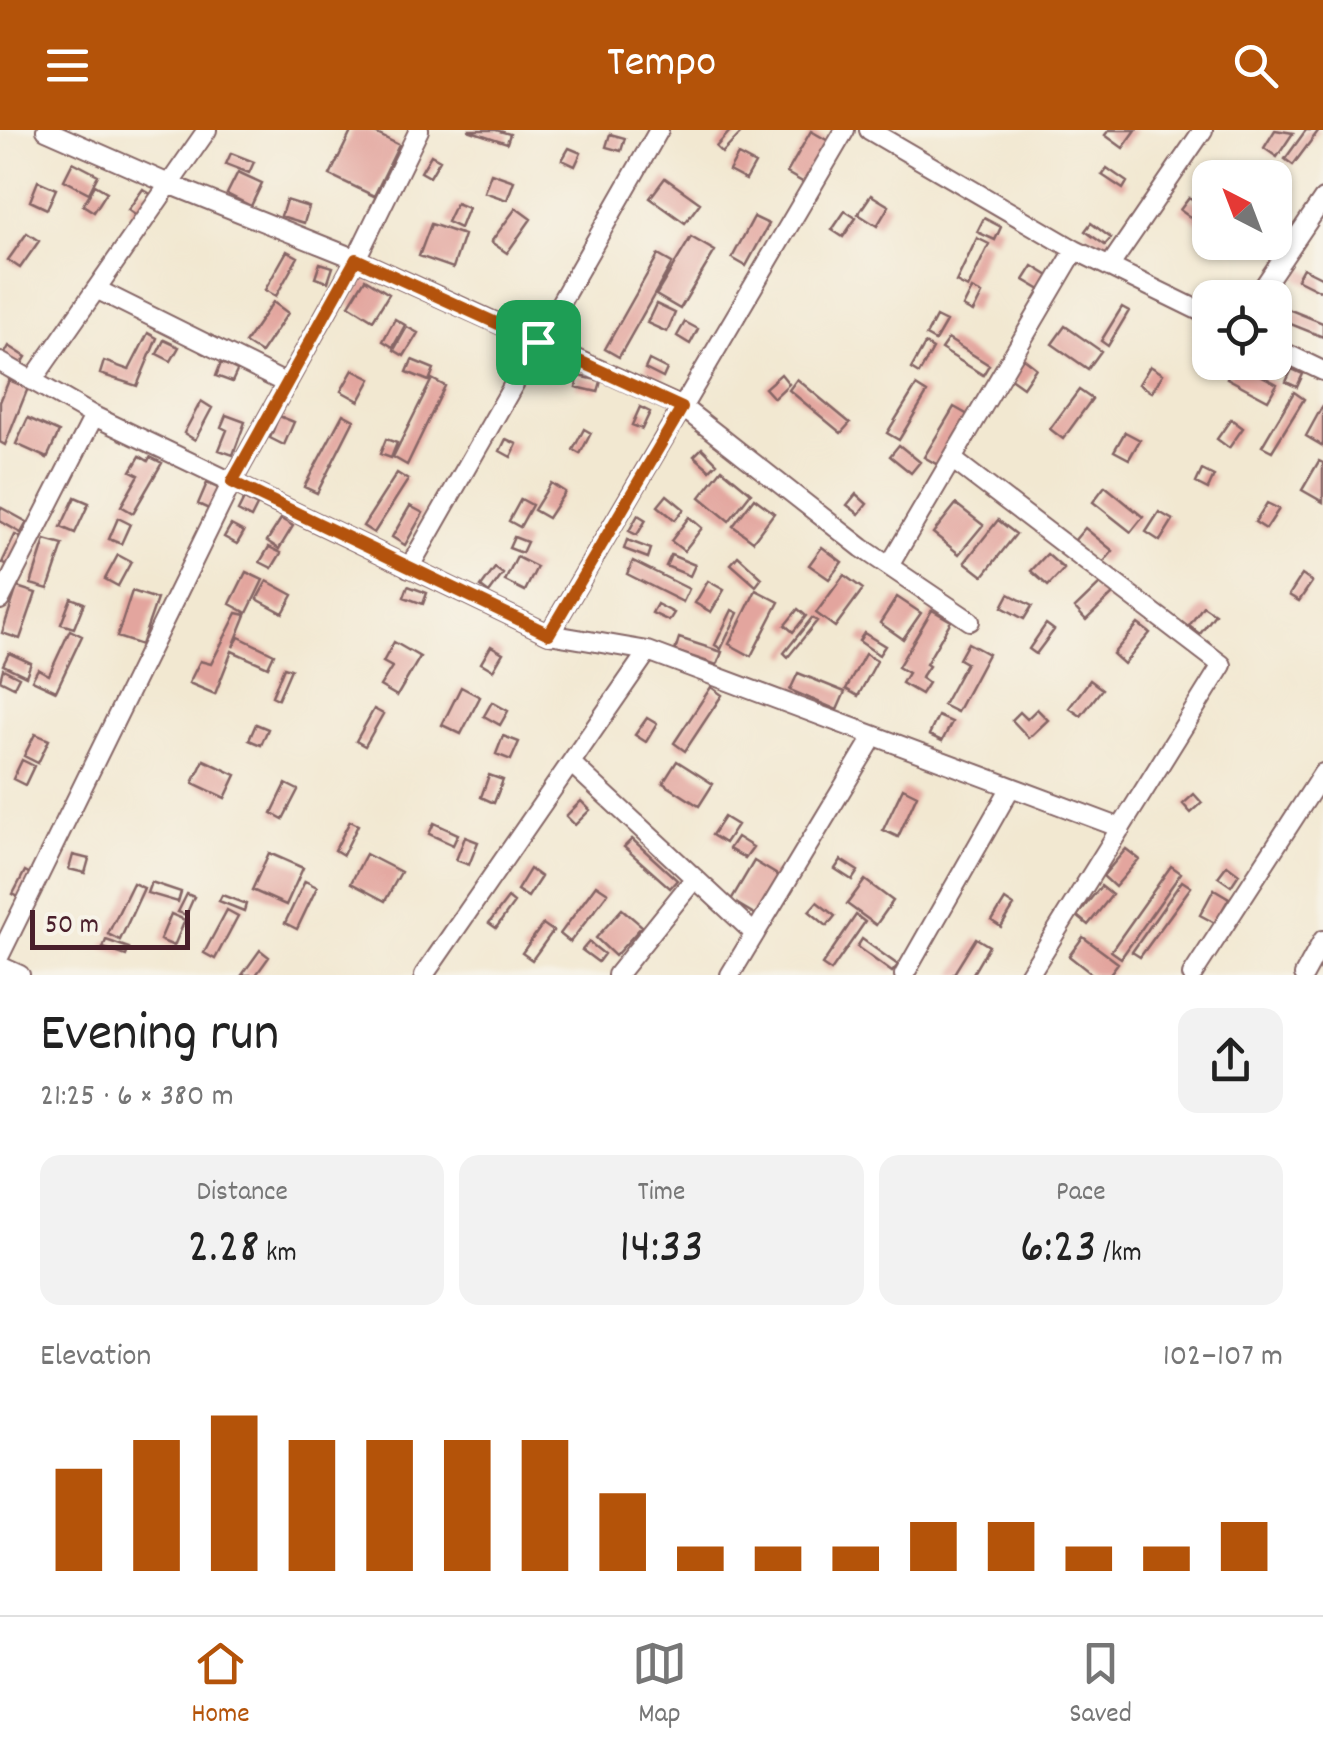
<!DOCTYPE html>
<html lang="en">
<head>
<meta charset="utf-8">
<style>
	:root { --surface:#fff; --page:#f2f2f2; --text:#222; --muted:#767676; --line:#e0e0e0; --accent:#b45309 }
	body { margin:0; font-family:Dekko,sans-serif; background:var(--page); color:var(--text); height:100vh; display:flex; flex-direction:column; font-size:38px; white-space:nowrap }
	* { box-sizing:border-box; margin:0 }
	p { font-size:32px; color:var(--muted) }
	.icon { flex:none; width:55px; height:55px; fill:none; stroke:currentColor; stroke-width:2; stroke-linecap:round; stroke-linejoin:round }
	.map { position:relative; height:845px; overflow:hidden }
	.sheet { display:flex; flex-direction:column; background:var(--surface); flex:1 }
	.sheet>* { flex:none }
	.needle { width:65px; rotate:318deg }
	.controls { position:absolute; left:1192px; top:30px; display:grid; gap:20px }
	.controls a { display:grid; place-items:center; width:100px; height:100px; border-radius:20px; background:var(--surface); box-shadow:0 2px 8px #0004; font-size:50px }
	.scale { position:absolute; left:30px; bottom:25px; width:160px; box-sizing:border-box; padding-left:10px; border:5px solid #4a1f2b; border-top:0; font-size:28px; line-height:35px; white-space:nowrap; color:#4a1f2b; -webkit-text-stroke:8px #f7f3e8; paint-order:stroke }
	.pin { position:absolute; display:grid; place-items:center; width:85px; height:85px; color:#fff; margin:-42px; border-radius:20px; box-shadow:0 5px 15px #0006 }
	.round { display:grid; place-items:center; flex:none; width:105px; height:105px; border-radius:20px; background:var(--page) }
	.summary { display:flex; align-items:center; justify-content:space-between; height:170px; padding:0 40px }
	h1 { font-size:55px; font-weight:600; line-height:75px }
	.stats { display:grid; grid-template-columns:repeat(3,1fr); gap:15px; height:170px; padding:10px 40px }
	.stats div { display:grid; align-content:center; border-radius:20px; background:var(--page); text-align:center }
	.stats b { font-size:50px; font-weight:600 }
	.stats small { font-size:28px; font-weight:400 }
	.stats p { font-size:28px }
	.chart { height:280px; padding:20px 40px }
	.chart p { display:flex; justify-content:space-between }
	.chart svg { width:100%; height:180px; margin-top:10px; stroke:var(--accent); stroke-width:6 }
	header { display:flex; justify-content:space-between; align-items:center; height:130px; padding:0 40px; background:var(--accent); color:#fff; font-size:45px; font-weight:600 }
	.dock { display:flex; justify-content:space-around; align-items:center; height:140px; border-top:2px solid var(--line); background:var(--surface); font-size:28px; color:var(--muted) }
	.dock a { display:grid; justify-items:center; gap:5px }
	.dock .active { color:var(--accent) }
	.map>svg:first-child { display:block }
	.building { fill:#e3a59e }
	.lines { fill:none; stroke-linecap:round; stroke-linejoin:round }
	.street-casing { stroke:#856565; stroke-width:22 }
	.street { stroke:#fff; stroke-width:18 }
	.route-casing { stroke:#fff; stroke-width:20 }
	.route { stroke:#b45309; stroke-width:12 }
</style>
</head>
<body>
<header><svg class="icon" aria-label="menu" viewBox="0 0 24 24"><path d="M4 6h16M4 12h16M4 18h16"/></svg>Tempo<svg class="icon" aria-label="search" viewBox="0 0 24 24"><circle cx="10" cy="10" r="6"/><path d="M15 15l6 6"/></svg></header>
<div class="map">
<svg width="1323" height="845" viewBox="0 0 1323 845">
	<rect width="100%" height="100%" fill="#f7f3e8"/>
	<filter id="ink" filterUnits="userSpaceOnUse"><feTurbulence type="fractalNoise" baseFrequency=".01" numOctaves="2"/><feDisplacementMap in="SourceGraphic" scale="20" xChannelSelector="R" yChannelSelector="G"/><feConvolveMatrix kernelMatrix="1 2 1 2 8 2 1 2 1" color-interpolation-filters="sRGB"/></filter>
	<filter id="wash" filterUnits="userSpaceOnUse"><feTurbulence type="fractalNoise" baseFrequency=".0048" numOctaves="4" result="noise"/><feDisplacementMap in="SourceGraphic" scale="40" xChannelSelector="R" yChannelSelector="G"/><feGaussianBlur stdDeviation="2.25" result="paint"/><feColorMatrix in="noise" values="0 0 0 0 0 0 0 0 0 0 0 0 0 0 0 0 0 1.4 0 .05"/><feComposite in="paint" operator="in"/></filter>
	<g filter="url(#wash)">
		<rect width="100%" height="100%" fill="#f2e8d1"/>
		<g id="blocks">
			<path class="building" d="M 352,0 L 369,0 L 399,15 L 374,66 L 330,45 Z
				M 468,0 L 496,0 L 510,4 L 507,13 Z
				M 731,0 L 744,0 L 722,23 L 716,17 Z
				M 1109,0 L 1136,0 L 1123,18 L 1105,5 Z
				M 1275,0 L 1293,3 L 1277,27 L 1264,18 Z
				M 1306,0 L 1319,0 L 1293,35 L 1285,29 Z
				M 811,1 L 830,12 L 806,54 L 787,43 Z
				M 610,4 L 625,8 L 621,21 L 606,17 Z
				M 569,18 L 581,23 L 575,36 L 562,30 Z
				M 231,23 L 254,32 L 249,43 L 226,34 Z
				M 431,25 L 440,30 L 430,47 L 421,42 Z
				M 738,25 L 755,34 L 746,50 L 729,41 Z
				M 73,32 L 98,45 L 89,63 L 64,50 Z
				M 1107,38 L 1127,52 L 1123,59 L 1102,45 Z
				M 238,42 L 262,53 L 251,76 L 227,64 Z
				M 491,43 L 514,51 L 507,70 L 484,62 Z
				M 665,48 L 700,73 L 685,93 L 650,68 Z
				M 38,51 L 56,59 L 47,79 L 30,71 Z
				M 95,55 L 107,62 L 94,82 L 83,75 Z
				M 143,59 L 153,66 L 138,87 L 128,80 Z
				M 871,65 L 889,76 L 877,96 L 858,84 Z
				M 1189,68 L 1210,82 L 1208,100 L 1180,80 Z
				M 286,70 L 309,77 L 304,93 L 281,86 Z
				M 456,73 L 468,78 L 460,98 L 447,92 Z
				M 516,78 L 531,89 L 507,123 L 491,112 Z
				M 845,81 L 856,88 L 843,107 L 832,100 Z
				M 754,87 L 769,94 L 746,136 L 732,128 Z
				M 984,88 L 1001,97 L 995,110 L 977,102 Z
				M 1091,93 L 1111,108 L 1105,115 L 1085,101 Z
				M 431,94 L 464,105 L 453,138 L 419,126 Z
				M 27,103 L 39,111 L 20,138 L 8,130 Z
				M 691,107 L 715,121 L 680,179 L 656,165 Z
				M 977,108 L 989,114 L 968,158 L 956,152 Z
				M 287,121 L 298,127 L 276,166 L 265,160 Z
				M 658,125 L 672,133 L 619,227 L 605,219 Z
				M 320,133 L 333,137 L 328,152 L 315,148 Z
				M 1033,136 L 1049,146 L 1041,160 L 1024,150 Z
				M 1303,138 L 1323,148 L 1323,162 L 1297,149 Z
				M 365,149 L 389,164 L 373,190 L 349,175 Z
				M 972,159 L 982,164 L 973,182 L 963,177 Z
				M 273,172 L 288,183 L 261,223 L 245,213 Z
				M 656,174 L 675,183 L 667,202 L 647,193 Z
				M 1122,177 L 1129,181 L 1108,216 L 1101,211 Z
				M 1283,177 L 1323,193 L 1323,207 L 1278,189 Z
				M 936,187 L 946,192 L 935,211 L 926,206 Z
				M 395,189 L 405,195 L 393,217 L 383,211 Z
				M 685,192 L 698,199 L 690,214 L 677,206 Z
				M 1065,196 L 1101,221 L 1088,239 L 1052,214 Z
				M 407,197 L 418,203 L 404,226 L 394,220 Z
				M 148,203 L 157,208 L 137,256 L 100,244 L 104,231 L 129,240 Z
				M 948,209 L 989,235 L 983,245 L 941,219 Z
				M 164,210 L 179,217 L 171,231 L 157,224 Z
				M 925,214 L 933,219 L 919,244 L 911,239 Z
				M 9,216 L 26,227 L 20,237 L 3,227 Z
				M 1023,228 L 1036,238 L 1023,257 L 1009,247 Z
				M 412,230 L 434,239 L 429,251 L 407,242 Z
				M 649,230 L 667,239 L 663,248 L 645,239 Z
				M 1236,232 L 1277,254 L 1268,270 L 1227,248 Z
				M 221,233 L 238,239 L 232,252 L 216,246 Z
				M 1150,236 L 1163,244 L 1152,262 L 1139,254 Z
				M 1292,239 L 1303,244 L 1297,257 L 1286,252 Z
				M 353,240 L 371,249 L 359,271 L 341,261 Z
				M 781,244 L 789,254 L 774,268 L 765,258 Z
				M 579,246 L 601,251 L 598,262 L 576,257 Z
				M 432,249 L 445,256 L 407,335 L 393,327 Z
				M 797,249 L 850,293 L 841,303 L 789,260 Z
				M 9,250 L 28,258 L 5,315 L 0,312 L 0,272 Z
				M 916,256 L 927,263 L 899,310 L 887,303 Z
				M 1079,260 L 1092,269 L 1063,309 L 1050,299 Z
				M 1294,262 L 1304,269 L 1272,321 L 1262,316 Z
				M 201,271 L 212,278 L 195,310 L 184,303 Z
				M 1323,275 L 1323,316 L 1306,306 Z
				M 640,277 L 650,282 L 642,299 L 632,295 Z
				M 954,277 L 968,285 L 938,335 L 924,327 Z
				M 343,284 L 354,290 L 317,363 L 304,357 Z
				M 226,285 L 245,292 L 233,325 L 219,320 L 227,300 L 221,297 Z
				M 279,286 L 294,292 L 284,315 L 270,308 Z
				M 28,288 L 59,302 L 47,328 L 16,314 Z
				M 1231,289 L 1243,298 L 1229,318 L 1217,309 Z
				M 584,299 L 591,303 L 580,324 L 573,320 Z
				M 1125,302 L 1140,310 L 1129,329 L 1114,321 Z
				M 386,309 L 397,313 L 391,328 L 380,324 Z
				M 506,309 L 517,314 L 511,327 L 500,321 Z
				M 899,315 L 920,332 L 911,343 L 890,326 Z
				M 702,318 L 717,333 L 710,340 L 694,326 Z
				M 140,326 L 148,331 L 150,327 L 162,333 L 133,383 L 121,376 L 139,345 L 131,341 Z
				M 1319,331 L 1323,333 L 1323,372 L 1302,360 Z
				M 722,339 L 751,363 L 729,391 L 700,367 Z
				M 1202,340 L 1214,346 L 1208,359 L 1196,353 Z
				M 397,343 L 408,350 L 374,403 L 363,396 Z
				M 207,353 L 220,359 L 211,380 L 198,374 Z
				M 551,353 L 565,362 L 548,388 L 534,380 Z
				M 1105,356 L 1143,387 L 1131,402 L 1093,372 Z
				M 856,364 L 867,374 L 859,384 L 847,375 Z
				M 667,365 L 684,379 L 675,390 L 658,376 Z
				M 75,367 L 89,373 L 75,403 L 61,397 Z
				M 754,368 L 774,383 L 753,411 L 733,396 Z
				M 244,369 L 257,376 L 251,388 L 238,381 Z
				M 521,369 L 532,375 L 520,397 L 509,391 Z
				M 1267,373 L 1279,379 L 1266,399 L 1255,392 Z
				M 956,374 L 983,395 L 959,424 L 933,403 Z
				M 410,376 L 423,383 L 405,415 L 392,407 Z
				M 0,377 L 27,392 L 21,403 L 0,391 Z
				M 1159,382 L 1173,390 L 1160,411 L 1146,402 Z
				M 638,385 L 646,390 L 637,405 L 629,401 Z
				M 689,387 L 702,398 L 684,421 L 671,411 Z
				M 118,388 L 130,394 L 121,414 L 109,409 Z
				M 281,389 L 293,396 L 279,419 L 267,411 Z
				M 998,390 L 1016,404 L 983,446 L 965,432 Z
				M 231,395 L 244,402 L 237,414 L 224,407 Z
				M 1085,398 L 1113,421 L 1102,434 L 1074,411 Z
				M 15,405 L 25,409 L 12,438 L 2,433 Z
				M 514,407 L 527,412 L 522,423 L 509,418 Z
				M 45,410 L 63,415 L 48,459 L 31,454 Z
				M 627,410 L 651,419 L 648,428 L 624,419 Z
				M 269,417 L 281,423 L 272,438 L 260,432 Z
				M 822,417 L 842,432 L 829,449 L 809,435 Z
				M 1047,424 L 1064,439 L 1048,456 L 1031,441 Z
				M 118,425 L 131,432 L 118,456 L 105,449 Z
				M 671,425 L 695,435 L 690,446 L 666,436 Z
				M 738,426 L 762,448 L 756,456 L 731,434 Z
				M 517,427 L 537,437 L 525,461 L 505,451 Z
				M 633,431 L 689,459 L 683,472 L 627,444 Z
				M 495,438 L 503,444 L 489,463 L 481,457 Z
				M 246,442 L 263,450 L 247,483 L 230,474 Z
				M 844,445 L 863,459 L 835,497 L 816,483 Z
				M 1302,445 L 1312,452 L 1299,471 L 1289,465 Z
				M 267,451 L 293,465 L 283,483 L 257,469 Z
				M 708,451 L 724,460 L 711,482 L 695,473 Z
				M 1103,451 L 1115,462 L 1086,490 L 1075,478 Z
				M 408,456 L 427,463 L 423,474 L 404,467 Z
				M 17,457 L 36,463 L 20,509 L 2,503 Z
				M 756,460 L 779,472 L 751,526 L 729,514 Z
				M 132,461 L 157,469 L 141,515 L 117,507 Z
				M 1009,464 L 1032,476 L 1024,489 L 1002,477 Z
				M 897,467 L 921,483 L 903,509 L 880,493 Z
				M 71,468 L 84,473 L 74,498 L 61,494 Z
				M 657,474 L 674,483 L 669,491 L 652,483 Z
				M 1203,476 L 1215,484 L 1200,504 L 1189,496 Z
				M 798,479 L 806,486 L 793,502 L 785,495 Z
				M 732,480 L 738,483 L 721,519 L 715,515 Z
				M 932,480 L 951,491 L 926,534 L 929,536 L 921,548 L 928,553 L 921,564 L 902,553 L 908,543 L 898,537 Z
				M 237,483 L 246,485 L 233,517 L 239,507 L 274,524 L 268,537 L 232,521 L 215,564 L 189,553 L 200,531 L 211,534 Z
				M 812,488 L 817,491 L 788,527 L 784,523 Z
				M 1046,494 L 1054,500 L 1036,524 L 1029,519 Z
				M 1138,494 L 1150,503 L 1124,534 L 1113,524 Z
				M 70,500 L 82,506 L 56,561 L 32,550 L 38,539 L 49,545 Z
				M 864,503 L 885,516 L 879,525 L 859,511 Z
				M 679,508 L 722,522 L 717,535 L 675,521 Z
				M 394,512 L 420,527 L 397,566 L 380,556 L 392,537 L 383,532 Z
				M 968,513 L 988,524 L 957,582 L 943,575 L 966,533 L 959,529 Z
				M 491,516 L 503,523 L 493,540 L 481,533 Z
				M 9,523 L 31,533 L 26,546 L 3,535 Z
				M 865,524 L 877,531 L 858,566 L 846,559 Z
				M 284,537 L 291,539 L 278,569 L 272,566 Z
				M 3,539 L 19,547 L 14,557 L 0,550 Z
				M 798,543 L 845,562 L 837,580 L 790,560 Z
				M 1090,550 L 1102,559 L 1081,586 L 1069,578 Z
				M 461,557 L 480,567 L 461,604 L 442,595 Z
				M 711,557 L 722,565 L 685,621 L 674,613 Z
				M 492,572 L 508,581 L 500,595 L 484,586 Z
				M 374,579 L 383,584 L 365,616 L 356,611 Z
				M 1037,579 L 1048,590 L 1029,608 L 1012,590 L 1020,582 L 1027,589 Z
				M 938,586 L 952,592 L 942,611 L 929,605 Z
				M 647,588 L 657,594 L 646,612 L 635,605 Z
				M 256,594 L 268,599 L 261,615 L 249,610 Z
				M 35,604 L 49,610 L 38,633 L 24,626 Z
				M 503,606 L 519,612 L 511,630 L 496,624 Z
				M 22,630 L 34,636 L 25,655 L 13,649 Z
				M 204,630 L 236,645 L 225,668 L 193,653 Z
				M 677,631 L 713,654 L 699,676 L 663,653 Z
				M 489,645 L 503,650 L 494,673 L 481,667 Z
				M 286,654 L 298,660 L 283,689 L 272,683 Z
				M 903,658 L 917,665 L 898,707 L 883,700 Z
				M 1194,664 L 1202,673 L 1191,683 L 1183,674 Z
				M 581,671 L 590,680 L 575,695 L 566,686 Z
				M 724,687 L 737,695 L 725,713 L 712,705 Z
				M 350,691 L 358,695 L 343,725 L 335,720 Z
				M 434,693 L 458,704 L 453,715 L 429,704 Z
				M 465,707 L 478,712 L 469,735 L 456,730 Z
				M 737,707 L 753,717 L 745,728 L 729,719 Z
				M 632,709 L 677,750 L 670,758 L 624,717 Z
				M 1126,719 L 1139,729 L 1115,757 L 1103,746 Z
				M 269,723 L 303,738 L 286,775 L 252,760 Z
				M 366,724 L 401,742 L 385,771 L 351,753 Z
				M 73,725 L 89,729 L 85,743 L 69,739 Z
				M 841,730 L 858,741 L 852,750 L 835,739 Z
				M 754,731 L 779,746 L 756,785 L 731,770 Z
				M 1227,735 L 1239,744 L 1231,756 L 1218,747 Z
				M 1171,736 L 1181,743 L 1121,828 L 1111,821 Z
				M 530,739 L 541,747 L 528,767 L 517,760 Z
				M 25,741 L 34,746 L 22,769 L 13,764 Z
				M 865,750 L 893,771 L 876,795 L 847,774 Z
				M 305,751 L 317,757 L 297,799 L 285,793 Z
				M 1182,751 L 1191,757 L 1140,827 L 1132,822 Z
				M 151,752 L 181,762 L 178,772 L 147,763 Z
				M 133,753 L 144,758 L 120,810 L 108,804 Z
				M 596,755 L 608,763 L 570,812 L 560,804 Z
				M 1101,756 L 1112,765 L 1088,795 L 1077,786 Z
				M 1214,759 L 1229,768 L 1215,793 L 1200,785 Z
				M 187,764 L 194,767 L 186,785 L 178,782 Z
				M 222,765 L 246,774 L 244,781 L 219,771 Z
				M 508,768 L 514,773 L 496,798 L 489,793 Z
				M 1005,770 L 1014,776 L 1001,797 L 992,791 Z
				M 817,772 L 835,786 L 827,796 L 809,781 Z
				M 622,779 L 642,796 L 615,826 L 596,808 Z
				M 227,780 L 238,786 L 215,829 L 204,823 Z
				M 171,784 L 185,790 L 174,816 L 160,810 Z
				M 856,785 L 865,792 L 831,841 L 822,835 Z
				M 543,794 L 553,801 L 532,830 L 522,823 Z
				M 1083,807 L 1118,833 L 1109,845 L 1093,845 L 1069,826 Z
				M 976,808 L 989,816 L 972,845 L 953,845 Z
				M 862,809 L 898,835 L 892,842 L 857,817 Z
				M 106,810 L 129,818 L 126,826 L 103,818 Z
				M 589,812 L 604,824 L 598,832 L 582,820 Z
				M 260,820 L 269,827 L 256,845 L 242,845 Z"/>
		</g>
	</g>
	<g filter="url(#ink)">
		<use href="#blocks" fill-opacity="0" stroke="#856565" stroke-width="2.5"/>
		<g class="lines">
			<g class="street-casing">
				<path id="street" d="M 46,0 L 169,54 L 356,129 L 682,277 L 862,418 L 970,491
					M 869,0 L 1075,120 L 1210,186
					M 1109,137 L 1203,0
					M 96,159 L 287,254
					M 1256,168 L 1323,69
					M 1275,218 L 1323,241
					M 0,232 L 94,286 L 549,504 L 648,521 L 1121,698
					M 32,251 L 207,0
					M 952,329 L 1222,535 L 1029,845
					M 889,436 L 1075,120
					M 409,438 L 659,0
					M 0,470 L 94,286
					M 549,504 L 845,0
					M 571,633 L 755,804
					M 0,825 L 232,352 L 356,129 L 419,0
					M 0,836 L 20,845
					M 424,845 L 648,521
					M 617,845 L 695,748
					M 730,845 L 874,606
					M 904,845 L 1011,657
					M 1192,845 L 1323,643
					M 1304,845 L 1323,810"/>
			</g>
			<use href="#street" class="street"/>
		</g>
	</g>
	<g class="lines" filter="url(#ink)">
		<g class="route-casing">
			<path id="route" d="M 356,129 L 682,278 L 549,504 L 232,352 Z"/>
		</g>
		<use href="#route" class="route"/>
	</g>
</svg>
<div class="controls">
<a><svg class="needle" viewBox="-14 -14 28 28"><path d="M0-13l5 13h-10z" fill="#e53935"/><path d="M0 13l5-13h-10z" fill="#767676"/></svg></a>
<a><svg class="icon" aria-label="locate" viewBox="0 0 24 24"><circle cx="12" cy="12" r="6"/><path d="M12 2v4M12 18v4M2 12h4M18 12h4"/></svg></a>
</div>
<div class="scale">50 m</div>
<div class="pin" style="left:538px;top:212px;background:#1e9e55"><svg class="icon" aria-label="arrive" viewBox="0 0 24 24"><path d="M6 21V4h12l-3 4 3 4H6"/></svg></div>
</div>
<section class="sheet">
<div class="summary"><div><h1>Evening run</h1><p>21:25 · 6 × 380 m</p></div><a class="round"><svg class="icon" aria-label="share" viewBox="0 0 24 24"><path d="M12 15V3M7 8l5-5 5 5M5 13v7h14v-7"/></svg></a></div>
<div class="stats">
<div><p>Distance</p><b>2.28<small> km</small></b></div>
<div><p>Time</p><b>14:33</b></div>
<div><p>Pace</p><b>6:23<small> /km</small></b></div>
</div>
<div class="chart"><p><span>Elevation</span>102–107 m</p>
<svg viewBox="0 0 160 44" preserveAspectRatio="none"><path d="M5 44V19M15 44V12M25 44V6M35 44V12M45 44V12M55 44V12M65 44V12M75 44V25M85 44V38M95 44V38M105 44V38M115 44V32M125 44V32M135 44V38M145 44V38M155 44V32"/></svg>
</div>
</section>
<nav class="dock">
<a class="active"><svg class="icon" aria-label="home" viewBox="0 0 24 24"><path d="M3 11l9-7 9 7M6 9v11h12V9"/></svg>Home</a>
<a><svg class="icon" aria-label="map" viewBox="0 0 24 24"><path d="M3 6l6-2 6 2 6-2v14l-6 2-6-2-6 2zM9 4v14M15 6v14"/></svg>Map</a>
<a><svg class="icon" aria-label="saved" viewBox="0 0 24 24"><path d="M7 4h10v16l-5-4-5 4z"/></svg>Saved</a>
</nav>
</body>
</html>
